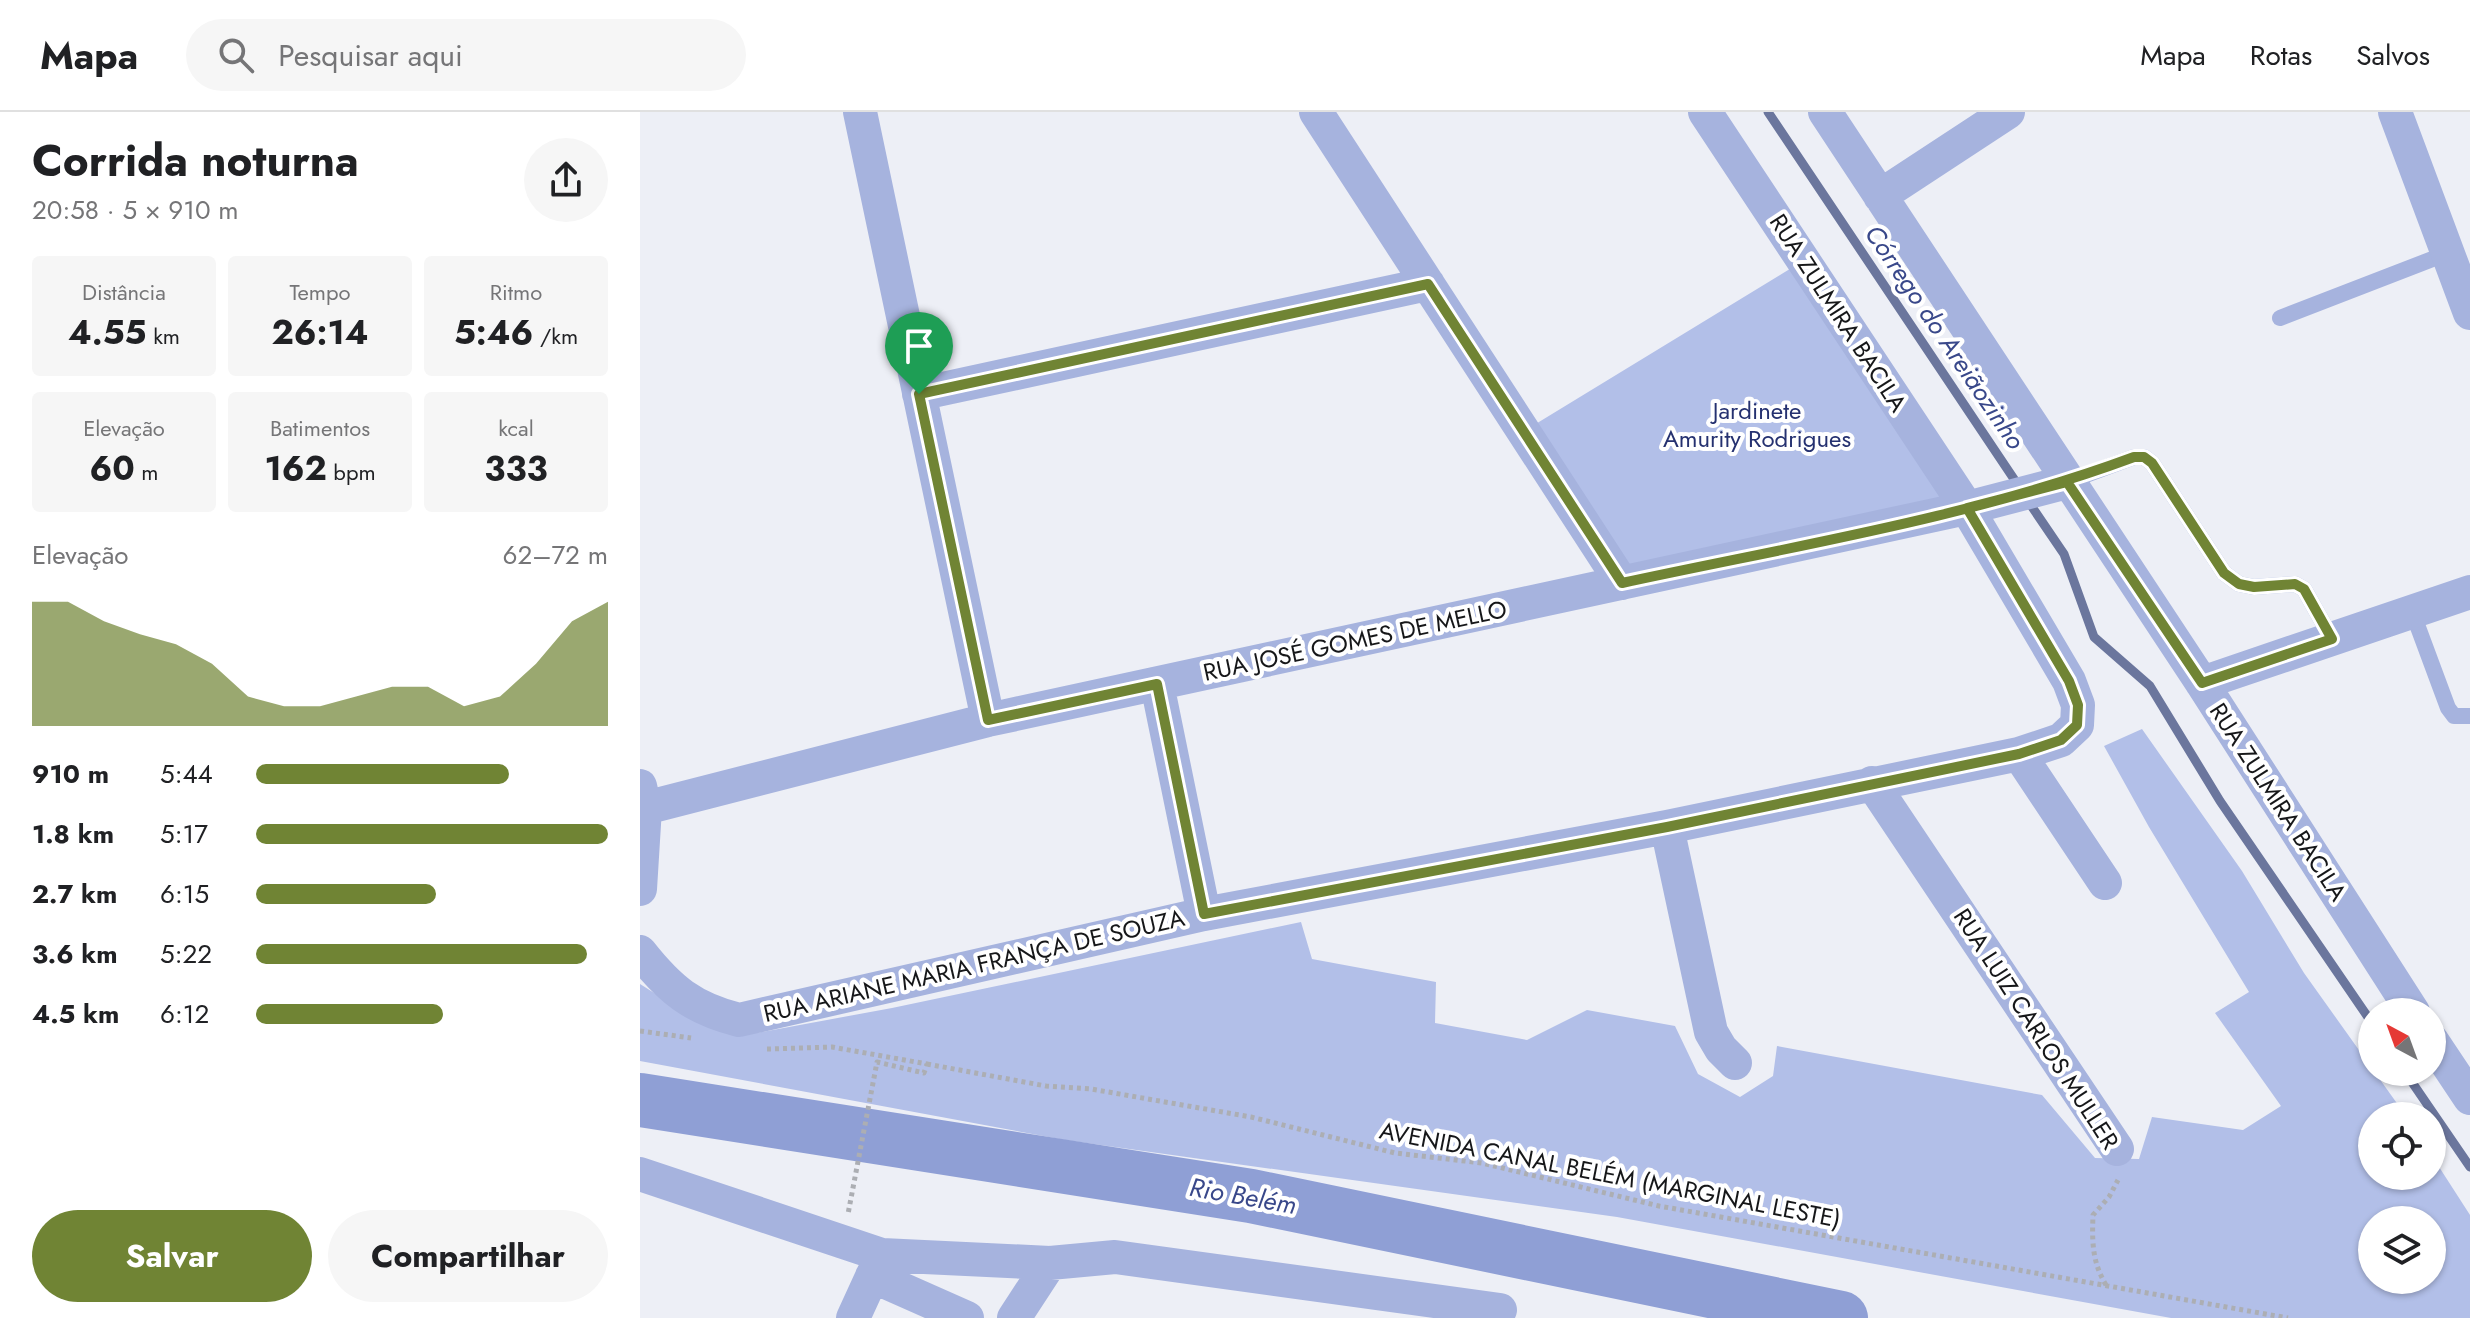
<!DOCTYPE html>
<html lang="pt">
<head>
<meta charset="utf-8">
<style>
	:root { --surface:#fff; --page:#f6f6f6; --text:#202124; --muted:#757577; --line:#e0e0e0; --accent:#708434 }
	body { margin:0; font-family:Jost,sans-serif; background:var(--page); color:var(--text); height:100vh; display:flex; flex-direction:column; font-size:30px; white-space:nowrap }
	* { box-sizing:border-box; margin:0 }
	p { font-size:26px; color:var(--muted) }
	.icon { flex:none; width:44px; height:44px; fill:none; stroke:currentColor; stroke-width:2; stroke-linecap:round; stroke-linejoin:round }
	.map { position:relative; flex:1; overflow:hidden }
	.details { display:flex; flex-direction:column; background:var(--surface); width:640px }
	.details>* { flex:none }
	.needle { width:52px; rotate:319deg }
	.controls { position:absolute; left:1718px; top:886px; display:grid; gap:16px }
	.controls a { display:grid; place-items:center; width:88px; height:88px; border-radius:50%; background:var(--surface); box-shadow:0 2px 6px #0004; font-size:40px }
	.pin { position:absolute; display:grid; place-items:center; width:68px; height:68px; color:#fff; margin:-82px -34px; border-radius:50% 50% 50% 0; rotate:-45deg; box-shadow:0 0 8px #0007 }
	.pin .icon { rotate:45deg }
	.round { display:grid; place-items:center; flex:none; width:84px; height:84px; border-radius:42px; background:var(--page) }
	.overview { display:flex; align-items:center; justify-content:space-between; height:136px; padding:0 32px }
	h1 { font-size:44px; font-weight:700; line-height:60px }
	.stats { display:grid; grid-template-columns:repeat(3,1fr); gap:12px; height:136px; padding:8px 32px }
	.stats div { display:grid; align-content:center; border-radius:8px; background:var(--page); text-align:center }
	.stats b { font-size:34px; font-weight:700 }
	.stats small { font-size:22px; font-weight:400 }
	.stats p { font-size:22px }
	.chart { height:224px; padding:16px 32px }
	.chart p { display:flex; justify-content:space-between }
	.chart svg { width:100%; height:144px; margin-top:8px; fill:var(--accent); opacity:.7 }
	.button { display:flex; gap:16px; margin-top:auto; padding:16px 32px }
	.button a { flex:1; height:92px; border-radius:48px; background:var(--accent); color:#fff; font-size:32px; font-weight:700; line-height:92px; text-align:center }
	.button a+a { background:var(--page); color:var(--text) }
	ul { padding:0 32px; list-style:none; font-size:26px }
	li { display:grid; grid-template-columns:128px 96px 1fr; align-items:center; height:60px }
	li i { height:20px; border-radius:10px; background:var(--accent) }
	header { display:flex; align-items:center; gap:48px; box-sizing:border-box; height:112px; padding:0 40px; background:var(--surface); border-bottom:2px solid var(--line) }
	header strong { font-size:38px }
	nav { display:flex; gap:44px; margin-inline-start:auto; font-size:28px }
	.search { width:560px; height:72px; background:var(--page); display:flex; align-items:center; gap:20px; box-sizing:border-box; padding:0 28px; border-radius:44px; color:var(--muted); font-size:30px }
	main { display:flex; flex:1; min-height:0 }
	.map>svg:first-child { display:block }
	.green { fill:#b2bfe8; fill-rule:evenodd }
	.lines { fill:none; stroke-linecap:round; stroke-linejoin:round }
	.stream { stroke:#6b769d; stroke-width:9 }
	.river { stroke:#8f9fd5; stroke-width:54 }
	.path { stroke:#acaeb3; stroke-width:5; stroke-dasharray:4 4; stroke-linecap:butt }
	.service { stroke:#a6b3de; stroke-width:16 }
	.minor { stroke:#a6b3de; stroke-width:34 }
	.route-casing { stroke:#fff; stroke-width:16 }
	.route { stroke:#708434; stroke-width:10 }
	.labels { text-anchor:middle; stroke-width:8; stroke-linejoin:round; paint-order:stroke }
	.street-label { font-size:24px; fill:#161719; stroke:#fff }
	.park-label { font-size:24px; fill:#253170; stroke:#fff }
	.water-label { font-size:26px; font-style:italic; fill:#39488a; stroke:#fff }
</style>
</head>
<body>
<header>
<strong>Mapa</strong>
<div class="search"><svg class="icon" aria-label="search" viewBox="0 0 24 24"><circle cx="10" cy="10" r="6"/><path d="M15 15l6 6"/></svg>Pesquisar aqui</div>
<nav><a>Mapa</a><a>Rotas</a><a>Salvos</a></nav>
</header>
<main>
<section class="details">
<div class="overview"><div><h1>Corrida noturna</h1><p>20:58 · 5 × 910 m</p></div><a class="round"><svg class="icon" aria-label="share" viewBox="0 0 24 24"><path d="M12 15V3M7 8l5-5 5 5M5 13v7h14v-7"/></svg></a></div>
<div class="stats">
<div><p>Distância</p><b>4.55<small> km</small></b></div>
<div><p>Tempo</p><b>26:14</b></div>
<div><p>Ritmo</p><b>5:46<small> /km</small></b></div>
</div>
<div class="stats">
<div><p>Elevação</p><b>60<small> m</small></b></div>
<div><p>Batimentos</p><b>162<small> bpm</small></b></div>
<div><p>kcal</p><b>333</b></div>
</div>
<div class="chart"><p><span>Elevação</span>62–72 m</p>
<svg viewBox="0 0 160 44" preserveAspectRatio="none"><path d="M0 44V6L10 6L20 12L30 16L40 19L50 25L60 35L70 38L80 38L90 35L100 32L110 32L120 38L130 35L140 25L150 12L160 6V44z"/></svg>
</div>
<ul>
<li><b>910 m</b>5:44<i style="width:72%"></i></li>
<li><b>1.8 km</b>5:17<i style="width:100%"></i></li>
<li><b>2.7 km</b>6:15<i style="width:51%"></i></li>
<li><b>3.6 km</b>5:22<i style="width:94%"></i></li>
<li><b>4.5 km</b>6:12<i style="width:53%"></i></li>
</ul>
<div class="button"><a>Salvar</a><a>Compartilhar</a></div>
</section>
<div class="map">
<svg width="1830" height="1206" viewBox="0 0 1830 1206">
	<rect width="100%" height="100%" fill="#edeff6"/>
	<path class="green" d="M 1153,155 L 1310,392 L 990,460 L 894,313 Z
		M 1502,617 L 1602,759 L 1664,861 L 1766,1004 L 1732,1004 L 1732,1064 L 1792,1064 L 1792,1044 L 1830,1103 L 1830,1206 L 1531,1206 L 977,1105 L 425,1028 L 0,949 L 0,872 L 65,913 L 116,921 L 252,896 L 661,810 L 672,847 L 796,870 L 795,911 L 887,928 L 947,898 L 1035,914 L 1058,962 L 1100,985 L 1133,964 L 1137,934 L 1402,983 L 1455,1046 L 1499,1047 L 1512,1005 L 1603,1018 L 1641,994 L 1575,901 L 1609,880 L 1509,715 L 1464,634 ZM 1732,1108 L 1792,1108 L 1792,1168 L 1732,1168 Z"/>
	<g class="lines">
		<path class="stream" d="M 1128,0 L 1380,376
			M 1388,389 L 1424,442 L 1454,525 L 1510,574 L 1580,689 L 1732,911
			M 1765,960 L 1830,1055"/>
		<path class="river" d="M 0,988 L 611,1084 L 1201,1206"/>
		<path class="path" d="M 0,919 L 51,926
			M 127,937 L 192,935 L 287,952 L 284,961 L 237,950 L 208,1102
			M 287,952 L 406,974 L 451,977 L 611,1005 L 755,1041 L 842,1051 L 1019,1094 L 1648,1206
			M 1466,1173 C 1452,1150 1452,1129 1453,1103 L 1469,1085 L 1478,1068"/>
		<path class="service" d="M 1640,206 L 1808,141
			M 1427,370 L 1494,345 L 1504,345 L 1512,351 L 1584,461 L 1599,472 L 1614,475 L 1655,472 L 1664,477 L 1692,527
			M 1772,499 L 1808,596 L 1814,604 L 1830,604"/>
		<path class="minor" d="M 220,0 L 348,608
			M 676,0 L 982,471
			M 1185,0 L 1562,571 L 1773,900
			M 1755,0 L 1830,201
			M 1240,84 L 1368,0
			M 279,282 L 788,172
			M 1562,571 L 1830,480
			M 517,572 L 564,802
			M 1379,642 L 1465,771
			M 1232,671 L 1477,1037
			M 5,696 L 348,608 L 1327,396 L 1427,370
			M 1027,715 L 1071,920 L 1081,937 L 1095,951
			M 0,777 L 5,696 L 0,674
			M 0,840 C 30,878 52,896 99,908 L 564,802 L 1027,715 L 1379,642 L 1421,628 L 1437,613 L 1438,593 L 1429,569 L 1327,396 L 1065,0
			M 1792,929 L 1830,986
			M 0,1062 L 242,1143 L 410,1151 L 475,1145 L 860,1198
			M 232,1164 L 327,1206
			M 213,1206 L 241,1145
			M 374,1206 L 410,1151"/>
	</g>
	<g class="lines">
		<g class="route-casing">
			<path id="route" d="M 279,282 L 348,608 L 517,572 L 564,802 L 1027,715 L 1379,642 L 1421,628 L 1437,613 L 1438,593 L 1429,569 L 1327,396 L 1427,370 L 1562,571 L 1692,527 L 1664,477 L 1655,472 L 1614,475 L 1599,472 L 1584,461 L 1512,351 L 1504,345 L 1494,345 C 1330,406 1153,434 982,471 L 788,172 L 279,282"/>
		</g>
		<use href="#route" class="route"/>
	</g>
	<g class="labels">
		<g class="street-label">
			<text transform="translate(1198 201) rotate(57)" y="8">RUA ZULMIRA BACILA</text>
			<text transform="translate(715 529) rotate(-12)" y="8">RUA JOSÉ GOMES DE MELLO</text>
			<text transform="translate(1638 690) rotate(57)" y="8">RUA ZULMIRA BACILA</text>
			<text transform="translate(334 854) rotate(-13)" y="8">RUA ARIANE MARIA FRANÇA DE SOUZA</text>
			<text transform="translate(1396 917) rotate(57)" y="8">RUA LUIZ CARLOS MULLER</text>
			<text transform="translate(970 1063) rotate(11)" y="8">AVENIDA CANAL BELÉM (MARGINAL LESTE)</text>
		</g>
		<g class="park-label">
			<text x="1117" y="307">Jardinete<tspan x="1117" dy="28">Amurity Rodrigues</tspan></text>
		</g>
		<g class="water-label">
			<text transform="translate(1305 225) rotate(56)" y="9">Córrego do Areiãozinho</text>
			<text transform="translate(603 1084) rotate(10)" y="9">Rio Belém</text>
		</g>
	</g>
</svg>
<div class="controls">
<a><svg class="needle" viewBox="-14 -14 28 28"><path d="M0-13l5 13h-10z" fill="#e53935"/><path d="M0 13l5-13h-10z" fill="#757577"/></svg></a>
<a><svg class="icon" aria-label="locate" viewBox="0 0 24 24"><circle cx="12" cy="12" r="6"/><path d="M12 2v4M12 18v4M2 12h4M18 12h4"/></svg></a>
<a><svg class="icon" aria-label="layers" viewBox="0 0 24 24"><path d="M12 4l9 5-9 5-9-5zM3 14l9 5 9-5"/></svg></a>
</div>
<div class="pin" style="left:279px;top:282px;background:#1e9e55"><svg class="icon" aria-label="arrive" viewBox="0 0 24 24"><path d="M6 21V4h12l-3 4 3 4H6"/></svg></div>
</div>
</main>
</body>
</html>
